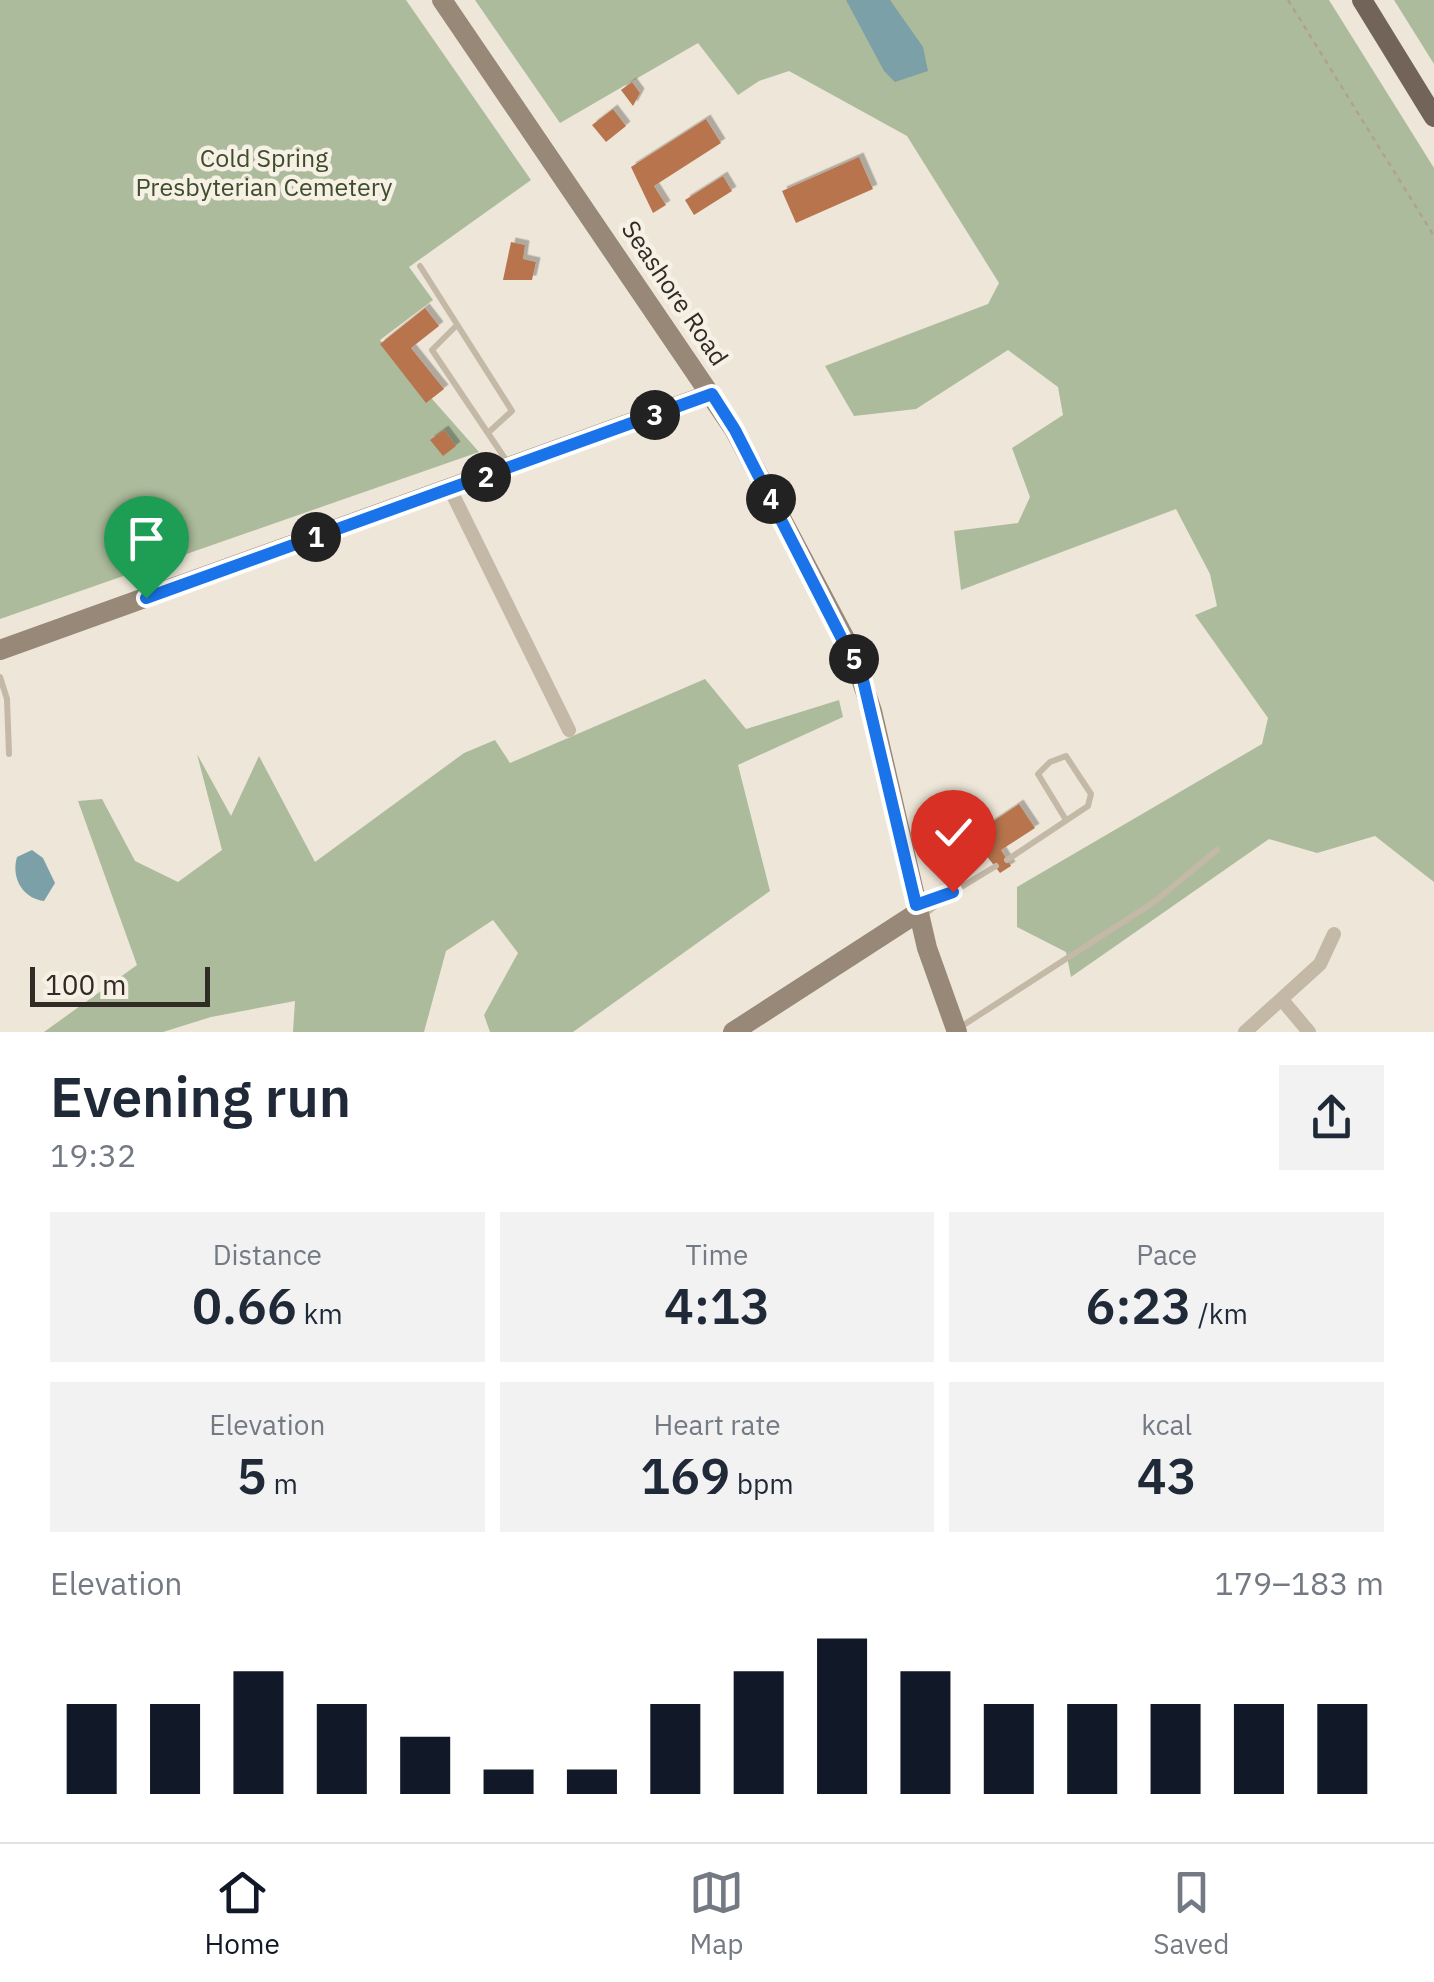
<!DOCTYPE html>
<html lang="en">
<head>
<meta charset="utf-8">
<style>
	:root { --surface:#fff; --page:#f2f2f3; --text:#1f2937; --muted:#747a83; --line:#e0e1e3; --accent:#111827 }
	body { margin:0; font-family:"IBM Plex Sans",sans-serif; background:var(--page); color:var(--text); height:100vh; display:flex; flex-direction:column; font-size:38px; white-space:nowrap }
	* { box-sizing:border-box; margin:0 }
	p { font-size:32px; color:var(--muted) }
	.icon { flex:none; width:55px; height:55px; fill:none; stroke:currentColor; stroke-width:2; stroke-linecap:round; stroke-linejoin:round }
	.map { position:relative; height:1032px; overflow:hidden }
	.details { display:flex; flex-direction:column; background:var(--surface); flex:1 }
	.details>* { flex:none }
	.scale { position:absolute; left:30px; bottom:25px; width:180px; box-sizing:border-box; padding-left:10px; border:5px solid #312b26; border-top:0; font-size:28px; line-height:35px; white-space:nowrap; color:#312b26; -webkit-text-stroke:8px #f6f0e5; paint-order:stroke }
	.pin { position:absolute; display:grid; place-items:center; width:85px; height:85px; color:#fff; margin:-102px -42px; border-radius:50% 50% 50% 0; rotate:-45deg; box-shadow:0 0 10px #0007 }
	.pin .icon { rotate:45deg }
	.km { position:absolute; width:50px; height:50px; margin:-25px; border-radius:50%; background:#222; color:#fff; font-size:28px; line-height:50px; text-align:center }
	.round { display:grid; place-items:center; flex:none; width:105px; height:105px; border-radius:0px; background:var(--page) }
	.summary { display:flex; align-items:center; justify-content:space-between; height:170px; padding:0 50px }
	h1 { font-size:55px; font-weight:600; line-height:75px }
	.figures { display:grid; grid-template-columns:repeat(3,1fr); gap:15px; height:170px; padding:10px 50px }
	.figures div { display:grid; align-content:center; border-radius:0px; background:var(--page); text-align:center }
	.figures b { font-size:50px; font-weight:600 }
	.figures small { font-size:28px; font-weight:400 }
	.figures p { font-size:28px }
	.chart { height:280px; padding:20px 50px }
	.chart p { display:flex; justify-content:space-between }
	.chart svg { width:100%; height:180px; margin-top:10px; stroke:var(--accent); stroke-width:6 }
	.tab-bar { display:flex; justify-content:space-around; align-items:center; height:140px; border-top:2px solid var(--line); background:var(--surface); font-size:28px; color:var(--muted) }
	.tab-bar a { display:grid; justify-items:center; gap:5px }
	.tab-bar .active { color:var(--accent) }
	.map>svg:first-child { display:block }
	.green { fill:#acbb9b }
	.water { fill:#7ba0a7 }
	.building { fill:#b8754d; filter:url(#shadow) }
	.lines { fill:none; stroke-linecap:round; stroke-linejoin:round }
	.path { stroke:#afa291; stroke-width:2.5; stroke-dasharray:5 5; stroke-linecap:butt }
	.lane { stroke:#c4b8a7; stroke-width:6 }
	.street { stroke:#c4b8a7; stroke-width:14 }
	.secondary { stroke:#978878; stroke-width:20 }
	.primary { stroke:#726459; stroke-width:20 }
	.route-casing { stroke:#fff; stroke-width:20 }
	.route { stroke:#1a73e8; stroke-width:12 }
	.labels { text-anchor:middle; stroke-width:9; stroke-linejoin:round; paint-order:stroke }
	.park-label { font-size:25px; fill:#3d4d2d; stroke:#f6f0e5 }
	.street-label { font-size:25px; fill:#312b26; stroke:#f6f0e5 }
</style>
</head>
<body>
<div class="map">
<svg width="1434" height="1032" viewBox="0 0 1434 1032">
	<defs>
		<filter id="shadow"><feDropShadow dx="4.5" dy="-4.5" stdDeviation="0" flood-color="#0004"/></filter>
	</defs>
	<rect width="100%" height="100%" fill="#eee7d9"/>
	<path class="green" d="M 0,0 L 406,0 L 531,180 L 409,267 L 433,300 L 380,340 L 479,452 L 0,619 Z
		M 475,0 L 1329,0 L 1434,168 L 1434,882 L 1375,836 L 1317,853 L 1269,839 L 1071,977 L 1066,952 L 1017,927 L 1017,887 L 1262,744 L 1268,718 L 1195,615 L 1217,606 L 1210,574 L 1176,509 L 961,590 L 954,531 L 1018,523 L 1030,497 L 1012,448 L 1063,415 L 1058,387 L 1008,350 L 916,409 L 854,416 L 825,366 L 988,304 L 999,283 L 907,136 L 789,71 L 759,81 L 738,95 L 698,43 L 560,123 Z
		M 1394,0 L 1434,0 L 1434,64 Z
		M 705,679 L 746,729 L 839,700 L 843,717 L 738,765 L 770,891 L 573,1032 L 490,1032 L 484,1015 L 518,953 L 493,920 L 446,951 L 424,1032 L 293,1032 L 295,1001 L 211,1017 L 163,1032 L 44,1032 L 137,965 L 78,801 L 102,799 L 135,861 L 178,882 L 222,850 L 197,754 L 231,816 L 259,756 L 315,862 L 464,753 L 495,740 L 510,763 Z"/>
	<path class="water" d="M 846,0 L 890,0 L 923,47 L 928,71 L 895,82 L 884,71 Z
		M 32,850 L 43,858 L 55,883 L 44,901 C 22,898 11,877 17,857 Z"/>
	<path class="building" d="M 632,82 L 640,93 L 633,106 L 621,90 Z
		M 613,109 L 626,126 L 606,142 L 592,125 Z
		M 706,119 L 721,143 L 654,186 L 666,205 L 653,213 L 631,167 Z
		M 859,157 L 873,189 L 796,223 L 782,191 Z
		M 723,176 L 732,191 L 694,215 L 685,200 Z
		M 511,242 L 525,245 L 523,259 L 536,262 L 532,280 L 503,280 Z
		M 425,308 L 439,326 L 411,348 L 444,389 L 426,403 L 380,344 Z
		M 444,430 L 456,446 L 443,456 L 430,440 Z
		M 1019,804 L 1035,828 L 1001,850 L 1011,866 L 1000,873 L 971,836 Z"/>
	<g class="lines">
		<path class="path" d="M 1288,0 L 1434,236"/>
		<path class="lane" d="M 420,266 L 512,411 L 490,431
			M 457,325 L 432,350 L 508,463
			M 0,677 L 7,699 L 9,754
			M 1007,860 L 1088,806 L 1091,794 L 1066,756 L 1050,762 L 1038,774 L 1066,820
			M 921,903 L 953,892 L 996,866
			M 924,915 L 953,892
			M 962,1026 L 1154,902 L 1217,850"/>
		<path class="street" d="M 450,489 L 569,730
			M 1283,1001 L 1309,1032
			M 1245,1032 L 1320,964 L 1334,934"/>
		<path class="secondary" d="M 442,0 L 735,431 L 851,650 L 872,711 L 927,948 L 957,1032
			M 0,650 L 711,394
			M 733,1032 L 917,913"/>
		<path class="primary" d="M 1362,0 L 1434,117"/>
	</g>
	<g class="lines">
		<g class="route-casing">
			<path id="route" d="M 146,598 L 712,394 L 735,430 L 863,680 L 916,905 L 953,892"/>
		</g>
		<use href="#route" class="route"/>
	</g>
	<g class="labels">
		<g class="park-label">
			<text x="264" y="167">Cold Spring<tspan x="264" dy="29">Presbyterian Cemetery</tspan></text>
		</g>
		<g class="street-label">
			<text transform="translate(675 293) rotate(56)" y="9">Seashore Road</text>
		</g>
	</g>
</svg>
<div class="scale">100 m</div>
<div class="pin" style="left:146px;top:598px;background:#1e9e55"><svg class="icon" aria-label="arrive" viewBox="0 0 24 24"><path d="M6 21V4h12l-3 4 3 4H6"/></svg></div>
<div class="pin" style="left:953px;top:892px;background:#d93025"><svg class="icon" aria-label="check" viewBox="0 0 24 24"><path d="M5 12l5 5 9-10"/></svg></div>
<b class="km" style="left:316px;top:537px">1</b>
<b class="km" style="left:486px;top:477px">2</b>
<b class="km" style="left:655px;top:415px">3</b>
<b class="km" style="left:771px;top:499px">4</b>
<b class="km" style="left:854px;top:659px">5</b>
</div>
<section class="details">
<div class="summary"><div><h1>Evening run</h1><p>19:32</p></div><a class="round"><svg class="icon" aria-label="share" viewBox="0 0 24 24"><path d="M12 15V3M7 8l5-5 5 5M5 13v7h14v-7"/></svg></a></div>
<div class="figures">
<div><p>Distance</p><b>0.66<small> km</small></b></div>
<div><p>Time</p><b>4:13</b></div>
<div><p>Pace</p><b>6:23<small> /km</small></b></div>
</div>
<div class="figures">
<div><p>Elevation</p><b>5<small> m</small></b></div>
<div><p>Heart rate</p><b>169<small> bpm</small></b></div>
<div><p>kcal</p><b>43</b></div>
</div>
<div class="chart"><p><span>Elevation</span>179–183 m</p>
<svg viewBox="0 0 160 44" preserveAspectRatio="none"><path d="M5 44V22M15 44V22M25 44V14M35 44V22M45 44V30M55 44V38M65 44V38M75 44V22M85 44V14M95 44V6M105 44V14M115 44V22M125 44V22M135 44V22M145 44V22M155 44V22"/></svg>
</div>
</section>
<nav class="tab-bar">
<a class="active"><svg class="icon" aria-label="home" viewBox="0 0 24 24"><path d="M3 11l9-7 9 7M6 9v11h12V9"/></svg>Home</a>
<a><svg class="icon" aria-label="map" viewBox="0 0 24 24"><path d="M3 6l6-2 6 2 6-2v14l-6 2-6-2-6 2zM9 4v14M15 6v14"/></svg>Map</a>
<a><svg class="icon" aria-label="saved" viewBox="0 0 24 24"><path d="M7 4h10v16l-5-4-5 4z"/></svg>Saved</a>
</nav>
</body>
</html>
